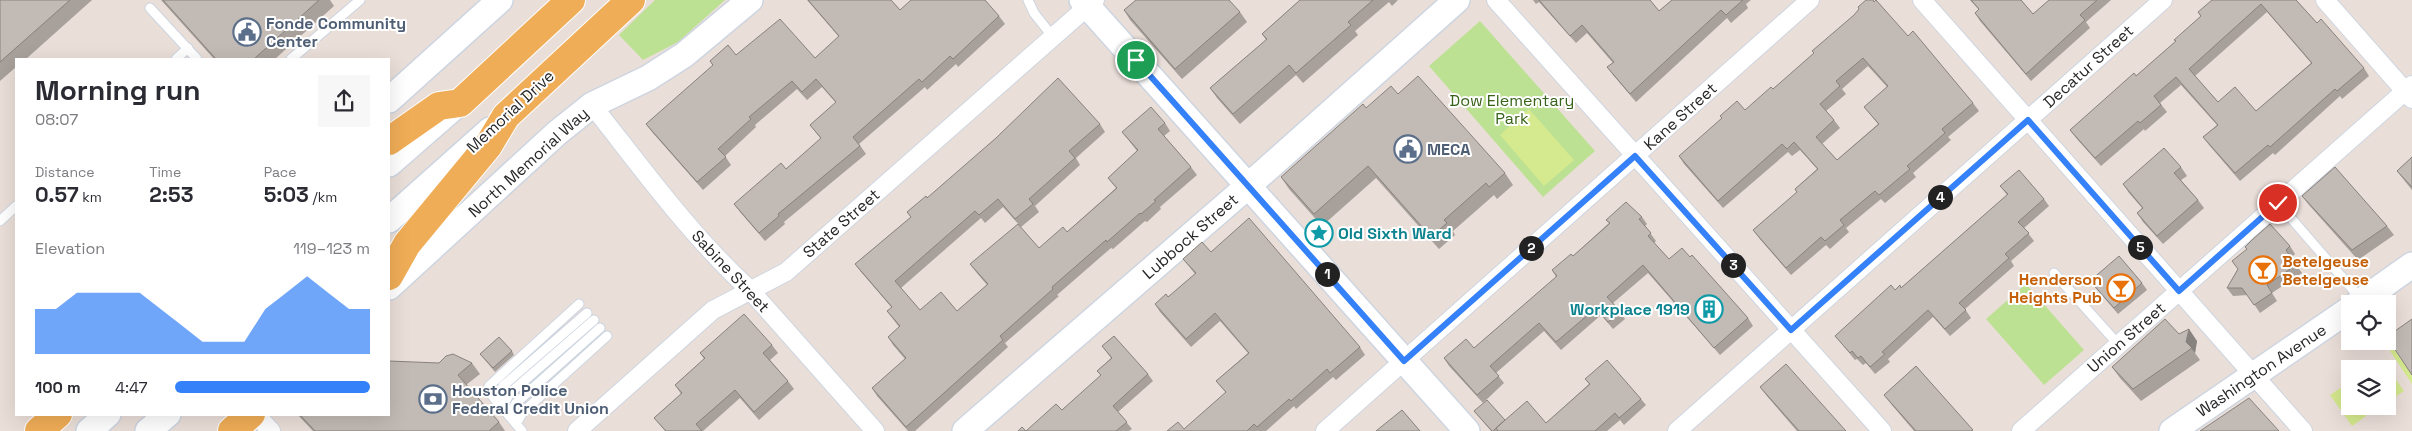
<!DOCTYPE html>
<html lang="en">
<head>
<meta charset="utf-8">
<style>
	:root { --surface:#fff; --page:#f7f7f7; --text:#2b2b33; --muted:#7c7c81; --accent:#3581f9 }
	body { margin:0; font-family:"Space Grotesk",sans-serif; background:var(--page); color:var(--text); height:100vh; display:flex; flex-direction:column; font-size:19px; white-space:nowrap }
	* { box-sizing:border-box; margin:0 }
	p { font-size:16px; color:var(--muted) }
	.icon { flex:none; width:28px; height:28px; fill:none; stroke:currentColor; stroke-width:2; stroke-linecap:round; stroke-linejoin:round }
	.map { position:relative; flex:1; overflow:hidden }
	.side { position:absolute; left:15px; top:58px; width:375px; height:358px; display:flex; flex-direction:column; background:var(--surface); border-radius:0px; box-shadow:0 5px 20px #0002 }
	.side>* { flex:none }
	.controls { position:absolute; left:2341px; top:295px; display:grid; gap:10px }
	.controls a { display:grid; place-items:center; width:55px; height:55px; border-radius:0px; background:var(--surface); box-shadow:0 5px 20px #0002; font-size:25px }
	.pin { position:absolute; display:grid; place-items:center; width:42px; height:42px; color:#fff; margin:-21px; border:2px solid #fff; border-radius:50%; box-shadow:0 1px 5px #0007 }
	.km { position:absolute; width:25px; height:25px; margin:-12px; border-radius:50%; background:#222; color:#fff; font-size:14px; line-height:25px; text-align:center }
	.round { display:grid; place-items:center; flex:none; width:52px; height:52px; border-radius:0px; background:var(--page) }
	.headline { display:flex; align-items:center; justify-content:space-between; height:85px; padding:0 20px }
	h1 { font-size:28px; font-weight:800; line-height:38px }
	.figures { display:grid; grid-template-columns:repeat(3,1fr); gap:8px; height:85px; padding:5px 20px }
	.figures div { display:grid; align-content:center }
	.figures b { font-size:21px; font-weight:800 }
	.figures small { font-size:14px; font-weight:400 }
	.figures p { font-size:14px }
	.chart { height:140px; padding:10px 20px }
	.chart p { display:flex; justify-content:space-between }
	.chart svg { width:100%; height:90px; margin-top:5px; fill:var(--accent); opacity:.7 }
	ul { padding:0 20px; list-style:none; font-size:16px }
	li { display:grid; grid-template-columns:80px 60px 1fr; align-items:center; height:38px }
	li i { height:12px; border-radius:6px; background:var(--accent) }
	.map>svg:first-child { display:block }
	.green { fill:#bde193 }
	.pitch { fill:#d5e98e }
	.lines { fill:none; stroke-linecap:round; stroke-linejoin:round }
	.lane-casing { stroke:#cdd5e0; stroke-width:11 }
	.street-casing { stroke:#cdd5e0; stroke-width:20 }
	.secondary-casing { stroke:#cdd5e0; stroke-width:28 }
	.primary-casing { stroke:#fff; stroke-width:30 }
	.lane { stroke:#fff; stroke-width:9 }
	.street { stroke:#fff; stroke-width:18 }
	.secondary { stroke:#fff; stroke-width:25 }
	.primary { stroke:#f0ad57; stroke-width:28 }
	.wall { fill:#a7a09b; fill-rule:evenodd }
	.shaded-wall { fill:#88827e }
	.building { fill:#c2bab4; stroke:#88827e; fill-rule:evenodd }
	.route-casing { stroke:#fff; stroke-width:10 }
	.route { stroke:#3581f9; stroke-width:6 }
	.labels { text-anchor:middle; stroke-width:4; stroke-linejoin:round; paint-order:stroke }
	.service-label { font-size:16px; font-weight:bold; fill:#4e5e75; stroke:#fff; text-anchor:start }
	.street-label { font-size:16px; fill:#272727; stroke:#fff }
	.park-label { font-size:16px; fill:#376219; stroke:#fff }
	.culture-label { font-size:16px; font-weight:bold; fill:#0d838f; stroke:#fff; text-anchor:start }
	.food-label { font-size:16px; font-weight:bold; fill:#c56008; stroke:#fff; text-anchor:start }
</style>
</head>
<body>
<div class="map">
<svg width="2412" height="431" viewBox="0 0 2412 431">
	<rect width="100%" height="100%" fill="#eaded8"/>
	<path class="green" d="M 655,0 L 725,0 L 678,42 L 643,60 L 619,35 Z
		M 1480,21 L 1595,151 L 1543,197 L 1429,66 Z
		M 2026,284 L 2084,350 L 2044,385 L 1986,319 Z"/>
	<path class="pitch" d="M 1529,109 L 1574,160 L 1544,186 L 1500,135 Z
		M 2394,349 L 2412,375 L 2412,384 L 2390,351 Z
		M 2382,360 L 2404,391 L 2389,401 L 2388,369 L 2369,369 Z
		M 2345,385 L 2350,393 L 2350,406 L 2360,406 L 2366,416 L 2352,426 L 2330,395 Z"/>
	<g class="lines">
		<g class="lane-casing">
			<path id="lane" d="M 1028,0 L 1034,13 L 1053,37
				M 150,8 L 197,59
				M 176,59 L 188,48
				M 291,59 L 360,0
				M 2278,203 L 2360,298
				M 0,221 L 16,206
				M 2054,273 L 2118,344
				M 497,401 L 503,386 L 587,313
				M 502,407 L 510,393 L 594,320
				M 509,416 L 516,403 L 600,328
				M 516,424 L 523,412 L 607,336
				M 522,431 L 489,392 L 489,386 L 579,304"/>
		</g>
		<g class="street-casing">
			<path id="street" d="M 1496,0 L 1882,431
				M 1922,0 L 2303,431
				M 2325,0 L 2412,99
				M 592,105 C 642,168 690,235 750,290 L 875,431
				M 255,414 L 271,431
				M 577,431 L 713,310 L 786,272 L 1095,0
				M 1325,431 L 1810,0
				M 1677,431 L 2163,0
				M 2021,431 L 2412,85"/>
		</g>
		<g class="secondary-casing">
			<path id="secondary" d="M 1082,0 L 1467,431
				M 389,100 L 500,0
				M 389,164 L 452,109
				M 389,220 L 490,130
				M 389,287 L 557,133 L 592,105 L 648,78 L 684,55 L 750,0
				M 2357,304 L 2412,265
				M 89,431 L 108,414
				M 148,431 L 168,414
				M 965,431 L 1248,186 L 1457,0
				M 2172,431 L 2350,309"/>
		</g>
		<g class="primary-casing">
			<path id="primary" d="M 389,141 L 439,106 L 460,103 L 571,0
				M 389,276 L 407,244 L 488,146 L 506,116 L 631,0
				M 39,431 L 58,414
				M 232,431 L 251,414"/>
		</g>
		<use href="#lane" class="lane"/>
		<use href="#street" class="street"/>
		<use href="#secondary" class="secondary"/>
		<use href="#primary" class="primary"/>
	</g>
	<path class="wall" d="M 0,0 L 92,0 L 26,59 L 16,59 L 16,67 L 0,81 Z
		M 161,0 L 330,0 L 334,6 L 275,59 L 214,59 Z
		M 807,0 L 891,0 L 900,10 L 999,16 L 1005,24 L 958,67 L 956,64 L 927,90 L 925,87 L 859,144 L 866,154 L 784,222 L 785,224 L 765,241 L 740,212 L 734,204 L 786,169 L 821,139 L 810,125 L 836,103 L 822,87 L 807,100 L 797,89 L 755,125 L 756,127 L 725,156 L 731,165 L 703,190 L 652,132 L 646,124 L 713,66 L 710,61 L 736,55 L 815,58 L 839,37 Z
		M 1300,0 L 1398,0 L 1392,6 L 1389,2 L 1355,31 L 1358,35 L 1303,83 L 1296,75 L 1240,124 L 1217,98 L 1210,88 L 1266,40 L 1262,34 Z
		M 1533,0 L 1650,0 L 1659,11 L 1672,0 L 1751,0 L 1746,4 L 1748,8 L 1731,23 L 1727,18 L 1636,102 L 1613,75 L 1607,67 L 1613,63 L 1587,33 L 1576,43 L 1539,2 L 1536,4 Z
		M 1970,0 L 2021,0 L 2033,14 L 2049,0 L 2111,0 L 2086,22 L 2090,28 L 2031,81 L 1980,21 L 1975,13 L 1979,10 Z
		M 2296,0 L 2317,23 L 2364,68 L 2369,76 L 2342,99 L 2340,96 L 2275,155 L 2273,153 L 2240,181 L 2209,145 L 2203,137 L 2217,125 L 2181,85 L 2160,103 L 2167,112 L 2145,131 L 2144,129 L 2101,166 L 2076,138 L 2070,130 L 2136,76 L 2175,42 L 2201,17 L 2198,12 ZM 2267,12 L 2311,63 L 2256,111 L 2218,102 L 2195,76 Z
		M 1124,10 L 1240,12 L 1247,22 L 1182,79 L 1130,20 Z
		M 1908,36 L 1973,103 L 1979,111 L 1948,137 L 1951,140 L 1913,173 L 1916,177 L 1885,203 L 1881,199 L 1846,228 L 1849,232 L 1830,249 L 1826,245 L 1791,275 L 1759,238 L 1753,230 L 1797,193 L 1795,189 L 1817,169 L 1800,150 L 1792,156 L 1788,152 L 1723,208 L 1684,164 L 1679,156 L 1745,110 L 1773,89 L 1814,54 ZM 1868,66 L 1887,87 L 1864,107 L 1878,124 L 1837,160 L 1822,144 L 1840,128 L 1834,120 L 1826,111 L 1846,94 L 1842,89 Z
		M 1398,94 L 1505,173 L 1513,185 L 1497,199 L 1494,195 L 1453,231 L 1455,235 L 1439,249 L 1376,178 L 1322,226 L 1289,189 L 1281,177 L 1366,108 Z
		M 1165,123 L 1170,131 L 1164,136 L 1191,167 L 1197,175 L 1160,207 L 1161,209 L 1147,222 L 1145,221 L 1113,249 L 1111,248 L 1057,295 L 1059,296 L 1005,343 L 1008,347 L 915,431 L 908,431 L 877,396 L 872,388 L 905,359 L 893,345 L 888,337 L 899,327 L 887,311 L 892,308 L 861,272 L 855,264 L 911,217 L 907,212 L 927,198 L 1100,124 L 1105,132 L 1076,158 L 1080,165 L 1035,206 L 1039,212 L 1021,227 L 1003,207 L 985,223 L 981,218 L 901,288 L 920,310 L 957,311 L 987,285 L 976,272 L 970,264 L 1039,248 L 1067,232 L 1116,188 L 1108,178 L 1137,151 L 1122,132 Z
		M 2412,157 L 2412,190 L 2404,180 L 2397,171 Z
		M 2181,167 L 2187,176 L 2181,180 L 2198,200 L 2204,208 L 2163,244 L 2143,222 L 2137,213 L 2142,208 L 2129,193 L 2123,184 Z
		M 2000,186 L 2044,199 L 2049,206 L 2024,228 L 2034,241 L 2011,261 L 2014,266 L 1965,309 L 1971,318 L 1950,336 L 1933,317 L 1888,359 L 1890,362 L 1875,374 L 1866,363 L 1863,365 L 1857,359 L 1855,360 L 1841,343 L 1835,336 L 1895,290 L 1901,288 L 2007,195 Z
		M 2302,196 L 2387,226 L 2394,235 L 2358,260 L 2309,205 Z
		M 1642,217 L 1647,224 L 1645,226 L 1656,241 L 1654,243 L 1669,259 L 1690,257 L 1748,318 L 1753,326 L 1720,355 L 1648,273 L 1613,303 L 1625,319 L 1613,329 L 1601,315 L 1561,350 L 1544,331 L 1496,373 L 1504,383 L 1483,403 L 1449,366 L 1444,358 L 1474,348 L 1556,277 L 1552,270 L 1573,256 L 1609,223 L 1606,220 Z
		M 2290,246 L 2295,254 L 2291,258 L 2302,273 L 2272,293 L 2277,301 L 2260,313 L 2248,295 L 2233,296 L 2227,288 L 2238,269 Z
		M 1211,252 L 1360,347 L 1365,355 L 1336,380 L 1333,377 L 1296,409 L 1294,406 L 1266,431 L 1167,431 L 1184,429 L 1226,393 L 1216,381 L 1248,353 L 1220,321 L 1191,347 L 1160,312 L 1155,304 L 1168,297 L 1195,274 L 1183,259 Z
		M 2090,281 L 2142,283 L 2147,290 L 2118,314 L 2095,287 Z
		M 2179,334 L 2197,341 L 2195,353 L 2200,360 L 2141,401 L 2120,378 L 2112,367 Z
		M 772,345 L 778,353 L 770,360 L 788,381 L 794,389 L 759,420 L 740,398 L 703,431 L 665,431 L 654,418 L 681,394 L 675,385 L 704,359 L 700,353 Z
		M 1102,346 L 1148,374 L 1153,381 L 1118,412 L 1132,429 L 1129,431 L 1026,431 L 1062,410 L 1101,376 L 1097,371 L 1111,358 Z
		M 512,351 L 514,355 L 495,372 L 480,354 Z
		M 439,363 L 472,363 L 480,374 L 466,385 L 499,422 L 505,431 L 313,431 L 297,414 L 389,414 Z
		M 1916,366 L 1973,431 L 1914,431 L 1891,404 L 1884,395 Z
		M 1585,379 L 1641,399 L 1646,405 L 1624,425 L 1620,420 L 1607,431 L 1491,431 L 1474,411 L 1505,420 L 1546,423 L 1589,384 Z
		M 1760,387 L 1846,431 L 1797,431 L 1766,395 Z"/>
	<path class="shaded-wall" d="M 2189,329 L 2197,341 L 2195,353 L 2186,342 Z"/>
	<path class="building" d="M 0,0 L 70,0 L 0,62 Z
		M 163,0 L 319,0 L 254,59 L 216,59 Z
		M 808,0 L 891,0 L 900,10 L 911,0 L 985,0 L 999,16 L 953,59 L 950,56 L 922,82 L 919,79 L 853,137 L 860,146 L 778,214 L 779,216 L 759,233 L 734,204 L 781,163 L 786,169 L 821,138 L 810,125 L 836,102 L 816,79 L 802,92 L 792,81 L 749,117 L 751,119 L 718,149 L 726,157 L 697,182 L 646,124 L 713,65 L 710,61 L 728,45 L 736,55 L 780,19 L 815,58 L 839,36 Z
		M 1136,0 L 1229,0 L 1240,12 L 1175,69 L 1124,10 Z
		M 1300,0 L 1373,0 L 1348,22 L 1351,25 L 1296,73 L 1289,65 L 1233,114 L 1210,88 L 1267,39 L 1262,34 Z
		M 1539,0 L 1650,0 L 1659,11 L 1672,0 L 1743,0 L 1726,15 L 1721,10 L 1630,94 L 1607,67 L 1614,62 L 1582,25 L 1570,36 Z
		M 1866,0 L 1873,0 L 1874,2 L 1876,0 L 1908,36 L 1913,31 L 1973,103 L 1942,129 L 1945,133 L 1907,166 L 1910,169 L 1879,195 L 1875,191 L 1840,220 L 1844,225 L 1825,241 L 1821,237 L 1786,268 L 1753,230 L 1797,192 L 1795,189 L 1818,169 L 1794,142 L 1787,149 L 1782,144 L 1718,201 L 1679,156 L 1722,118 L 1720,116 L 1737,101 L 1745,110 L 1771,87 L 1773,89 L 1814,53 L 1812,51 L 1854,15 L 1859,9 L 1858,7 ZM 1863,58 L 1888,86 L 1864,107 L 1879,124 L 1837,160 L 1816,137 L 1834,120 L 1820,104 L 1840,86 L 1836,81 Z
		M 1971,0 L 2021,0 L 2033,14 L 2049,0 L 2097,0 L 2080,15 L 2085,20 L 2026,74 L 1975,13 L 1979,9 Z
		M 2212,0 L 2296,0 L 2317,23 L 2321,19 L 2364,68 L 2337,91 L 2335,89 L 2270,147 L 2268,145 L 2235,173 L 2203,137 L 2218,125 L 2176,77 L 2154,96 L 2161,105 L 2140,123 L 2138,121 L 2095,158 L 2070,130 L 2134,73 L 2136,76 L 2176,41 L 2174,40 L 2201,16 L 2198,12 ZM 2261,4 L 2312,63 L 2256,111 L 2235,87 L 2218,102 L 2189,69 Z
		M 1418,76 L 1505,173 L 1489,187 L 1486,183 L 1444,220 L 1447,223 L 1431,237 L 1368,166 L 1314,214 L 1281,177 L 1363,104 L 1366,108 L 1391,86 L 1398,94 Z
		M 1058,78 L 1100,124 L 1069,151 L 1075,158 L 1029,199 L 1033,204 L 1015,219 L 998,199 L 979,215 L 975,211 L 895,281 L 920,310 L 941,292 L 957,311 L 988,284 L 970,264 L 1018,224 L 1039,248 L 1063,227 L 1067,232 L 1117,188 L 1108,178 L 1138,150 L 1122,132 L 1151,107 L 1165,123 L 1158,129 L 1191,167 L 1154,200 L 1156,201 L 1141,214 L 1140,213 L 1107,242 L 1106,240 L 1052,287 L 1053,289 L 1000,336 L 1003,340 L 906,427 L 872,388 L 906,358 L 888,337 L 900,326 L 887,311 L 892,307 L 855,264 L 911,217 L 907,212 L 926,196 L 927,198 L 996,138 Z
		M 2164,148 L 2181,167 L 2174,173 L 2198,200 L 2157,236 L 2137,213 L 2143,208 L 2123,184 Z
		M 2412,157 L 2412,187 L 2397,171 Z
		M 2335,167 L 2387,226 L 2352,250 L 2302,196 Z
		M 2019,170 L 2044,199 L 2018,222 L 2029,233 L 2005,254 L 2009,258 L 1959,303 L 1966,310 L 1945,329 L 1928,310 L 1882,352 L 1885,354 L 1870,367 L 1861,356 L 1858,358 L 1852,351 L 1850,353 L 1835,336 L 1891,285 L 1895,290 L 1900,285 L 1901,288 L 2008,194 L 2000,186 Z
		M 1626,202 L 1642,217 L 1639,219 L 1651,233 L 1648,236 L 1669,259 L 1682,248 L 1690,257 L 1692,255 L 1748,318 L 1714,348 L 1643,265 L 1607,297 L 1620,311 L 1608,322 L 1596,308 L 1556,342 L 1539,323 L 1490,366 L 1499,376 L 1477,395 L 1444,358 L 1466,339 L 1474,348 L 1557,276 L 1552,270 L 1571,254 L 1573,256 L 1608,225 L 1610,223 L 1606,220 Z
		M 1249,218 L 1360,347 L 1330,373 L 1327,369 L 1291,401 L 1289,399 L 1257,427 L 1254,424 L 1247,431 L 1167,431 L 1178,422 L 1184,429 L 1226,392 L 1216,381 L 1249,353 L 1215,313 L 1186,339 L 1155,304 L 1166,294 L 1168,297 L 1196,273 L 1183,259 L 1202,242 L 1211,252 Z
		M 2270,224 L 2290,246 L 2286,250 L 2296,265 L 2267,285 L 2272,293 L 2254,305 L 2242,288 L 2227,288 L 2238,269 L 2232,261 L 2247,249 L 2245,247 L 2252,240 Z
		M 2119,256 L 2142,283 L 2114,308 L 2090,281 Z
		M 744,314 L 772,345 L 763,353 L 788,381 L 754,412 L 735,390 L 696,424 L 702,431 L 666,431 L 654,418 L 682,393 L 675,385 L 705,358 L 700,353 Z
		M 2165,319 L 2179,334 L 2189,329 L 2186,342 L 2192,348 L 2133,389 L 2112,367 Z
		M 2412,319 L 2412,375 L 2388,339 L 2388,336 Z
		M 1114,336 L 1148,374 L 1113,406 L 1127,422 L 1116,431 L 1026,431 L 1056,404 L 1062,410 L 1101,375 L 1097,371 L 1112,358 L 1102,346 Z
		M 499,337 L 512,351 L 493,368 L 480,354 Z
		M 453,354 L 472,363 L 458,375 L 499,422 L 489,431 L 315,431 L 299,414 L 389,414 L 389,361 L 439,363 L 446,356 Z
		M 1607,360 L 1641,399 L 1619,418 L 1615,413 L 1595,431 L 1498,431 L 1496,428 L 1527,401 L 1546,423 L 1590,384 L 1585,379 Z
		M 1786,364 L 1846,431 L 1799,431 L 1760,387 Z
		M 1916,366 L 1973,430 L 1971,431 L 1916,431 L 1884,395 Z
		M 2249,398 L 2279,431 L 2200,431 Z
		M 1487,400 L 1505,420 L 1493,431 L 1492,431 L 1474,411 Z
		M 1402,410 L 1420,431 L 1376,431 Z
		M 1022,427 L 1026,431 L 1018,431 Z"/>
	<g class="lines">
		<g class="route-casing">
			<path id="route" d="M 1136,60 L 1404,361 L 1635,156 L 1791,330 L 2028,120 L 2179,291 L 2278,203"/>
		</g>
		<use href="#route" class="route"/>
	</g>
	<defs>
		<g id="civic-ring" transform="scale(1.4375)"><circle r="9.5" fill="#fff" stroke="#5c6f8a" stroke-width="1.5"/><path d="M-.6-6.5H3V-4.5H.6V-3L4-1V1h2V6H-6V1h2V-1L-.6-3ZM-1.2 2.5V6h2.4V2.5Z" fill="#5c6f8a"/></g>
		<g id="sight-ring" transform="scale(1.4375)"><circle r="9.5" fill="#fff" stroke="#0f9aa8" stroke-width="1.5"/><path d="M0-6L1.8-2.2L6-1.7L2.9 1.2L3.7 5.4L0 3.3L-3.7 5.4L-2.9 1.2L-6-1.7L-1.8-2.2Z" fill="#0f9aa8"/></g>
		<g id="bar-ring" transform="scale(1.4375)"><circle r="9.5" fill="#fff" stroke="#e8710a" stroke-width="1.5"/><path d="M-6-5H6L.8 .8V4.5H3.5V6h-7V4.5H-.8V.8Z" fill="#e8710a"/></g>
		<g id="building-ring" transform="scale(1.4375)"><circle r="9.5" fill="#fff" stroke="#0f9aa8" stroke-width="1.5"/><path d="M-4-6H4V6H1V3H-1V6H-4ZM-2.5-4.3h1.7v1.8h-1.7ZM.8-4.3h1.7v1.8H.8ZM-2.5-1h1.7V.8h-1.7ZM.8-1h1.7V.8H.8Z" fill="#0f9aa8"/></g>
		<g id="bank-ring" transform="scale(1.4375)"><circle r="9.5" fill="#fff" stroke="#5c6f8a" stroke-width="1.5"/><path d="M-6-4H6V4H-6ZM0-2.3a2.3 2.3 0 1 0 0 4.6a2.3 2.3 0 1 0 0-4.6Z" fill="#5c6f8a"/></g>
	</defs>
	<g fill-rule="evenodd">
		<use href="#civic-ring" x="247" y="32"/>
		<use href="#civic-ring" x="1408" y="149"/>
		<use href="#sight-ring" x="1319" y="233"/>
		<use href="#bar-ring" x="2263" y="270"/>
		<use href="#bar-ring" x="2121" y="288"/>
		<use href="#building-ring" x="1709" y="309"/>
		<use href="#bank-ring" x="433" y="399"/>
	</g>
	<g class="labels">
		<g class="service-label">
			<text x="266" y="29">Fonde Community<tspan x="266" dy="18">Center</tspan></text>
			<text x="1427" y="155">MECA</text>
			<text x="452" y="396">Houston Police<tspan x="452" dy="18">Federal Credit Union</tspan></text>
		</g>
		<g class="street-label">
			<text transform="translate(2088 66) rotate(-42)" y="6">Decatur Street</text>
			<text transform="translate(510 111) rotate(-43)" y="6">Memorial Drive</text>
			<text transform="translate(1680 116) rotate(-42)" y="6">Kane Street</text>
			<text transform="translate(528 162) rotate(-42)" y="6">North Memorial Way</text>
			<text transform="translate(841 223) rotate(-41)" y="6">State Street</text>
			<text transform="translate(1190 236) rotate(-41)" y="6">Lubbock Street</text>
			<text transform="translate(731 271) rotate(47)" y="6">Sabine Street</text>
			<text transform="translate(2126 337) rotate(-41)" y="6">Union Street</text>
			<text transform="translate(2261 370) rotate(-34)" y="6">Washington Avenue</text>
		</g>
		<g class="park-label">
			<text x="1512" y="106">Dow Elementary<tspan x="1512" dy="18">Park</tspan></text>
		</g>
		<g class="culture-label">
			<text x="1338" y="239">Old Sixth Ward</text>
			<text x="1690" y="315" text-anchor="end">Workplace 1919</text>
		</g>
		<g class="food-label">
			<text x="2282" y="267">Betelgeuse<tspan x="2282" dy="18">Betelgeuse</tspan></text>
			<text x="2102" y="285" text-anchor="end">Henderson<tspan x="2102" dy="18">Heights Pub</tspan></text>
		</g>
	</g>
</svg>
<div class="controls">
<a><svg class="icon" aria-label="locate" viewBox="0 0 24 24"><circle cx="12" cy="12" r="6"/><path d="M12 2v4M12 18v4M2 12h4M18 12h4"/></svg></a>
<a><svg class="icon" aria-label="layers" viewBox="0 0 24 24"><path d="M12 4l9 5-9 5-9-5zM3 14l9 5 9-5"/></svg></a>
</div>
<div class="pin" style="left:1136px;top:60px;background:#1e9e55"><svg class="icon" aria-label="arrive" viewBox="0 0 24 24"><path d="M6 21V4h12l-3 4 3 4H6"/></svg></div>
<div class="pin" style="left:2278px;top:203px;background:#d93025"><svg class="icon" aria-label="check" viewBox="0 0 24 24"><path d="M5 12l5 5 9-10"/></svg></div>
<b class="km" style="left:1327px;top:274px">1</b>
<b class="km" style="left:1531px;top:248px">2</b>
<b class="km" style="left:1733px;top:265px">3</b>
<b class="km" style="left:1940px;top:197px">4</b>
<b class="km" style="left:2140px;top:247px">5</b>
<section class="side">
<div class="headline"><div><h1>Morning run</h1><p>08:07</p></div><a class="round"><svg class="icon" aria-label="share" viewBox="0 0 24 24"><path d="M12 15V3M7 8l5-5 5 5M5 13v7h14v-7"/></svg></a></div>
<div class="figures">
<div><p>Distance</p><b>0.57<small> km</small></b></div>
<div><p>Time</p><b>2:53</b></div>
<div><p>Pace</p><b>5:03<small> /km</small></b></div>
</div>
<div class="chart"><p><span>Elevation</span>119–123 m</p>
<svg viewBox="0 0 160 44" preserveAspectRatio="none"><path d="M0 44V22L10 22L20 14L30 14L40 14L50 14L60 22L70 30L80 38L90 38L100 38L110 22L120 14L130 6L140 14L150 22L160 22V44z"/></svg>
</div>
<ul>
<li><b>100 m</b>4:47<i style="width:100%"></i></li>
</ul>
</section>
</div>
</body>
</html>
